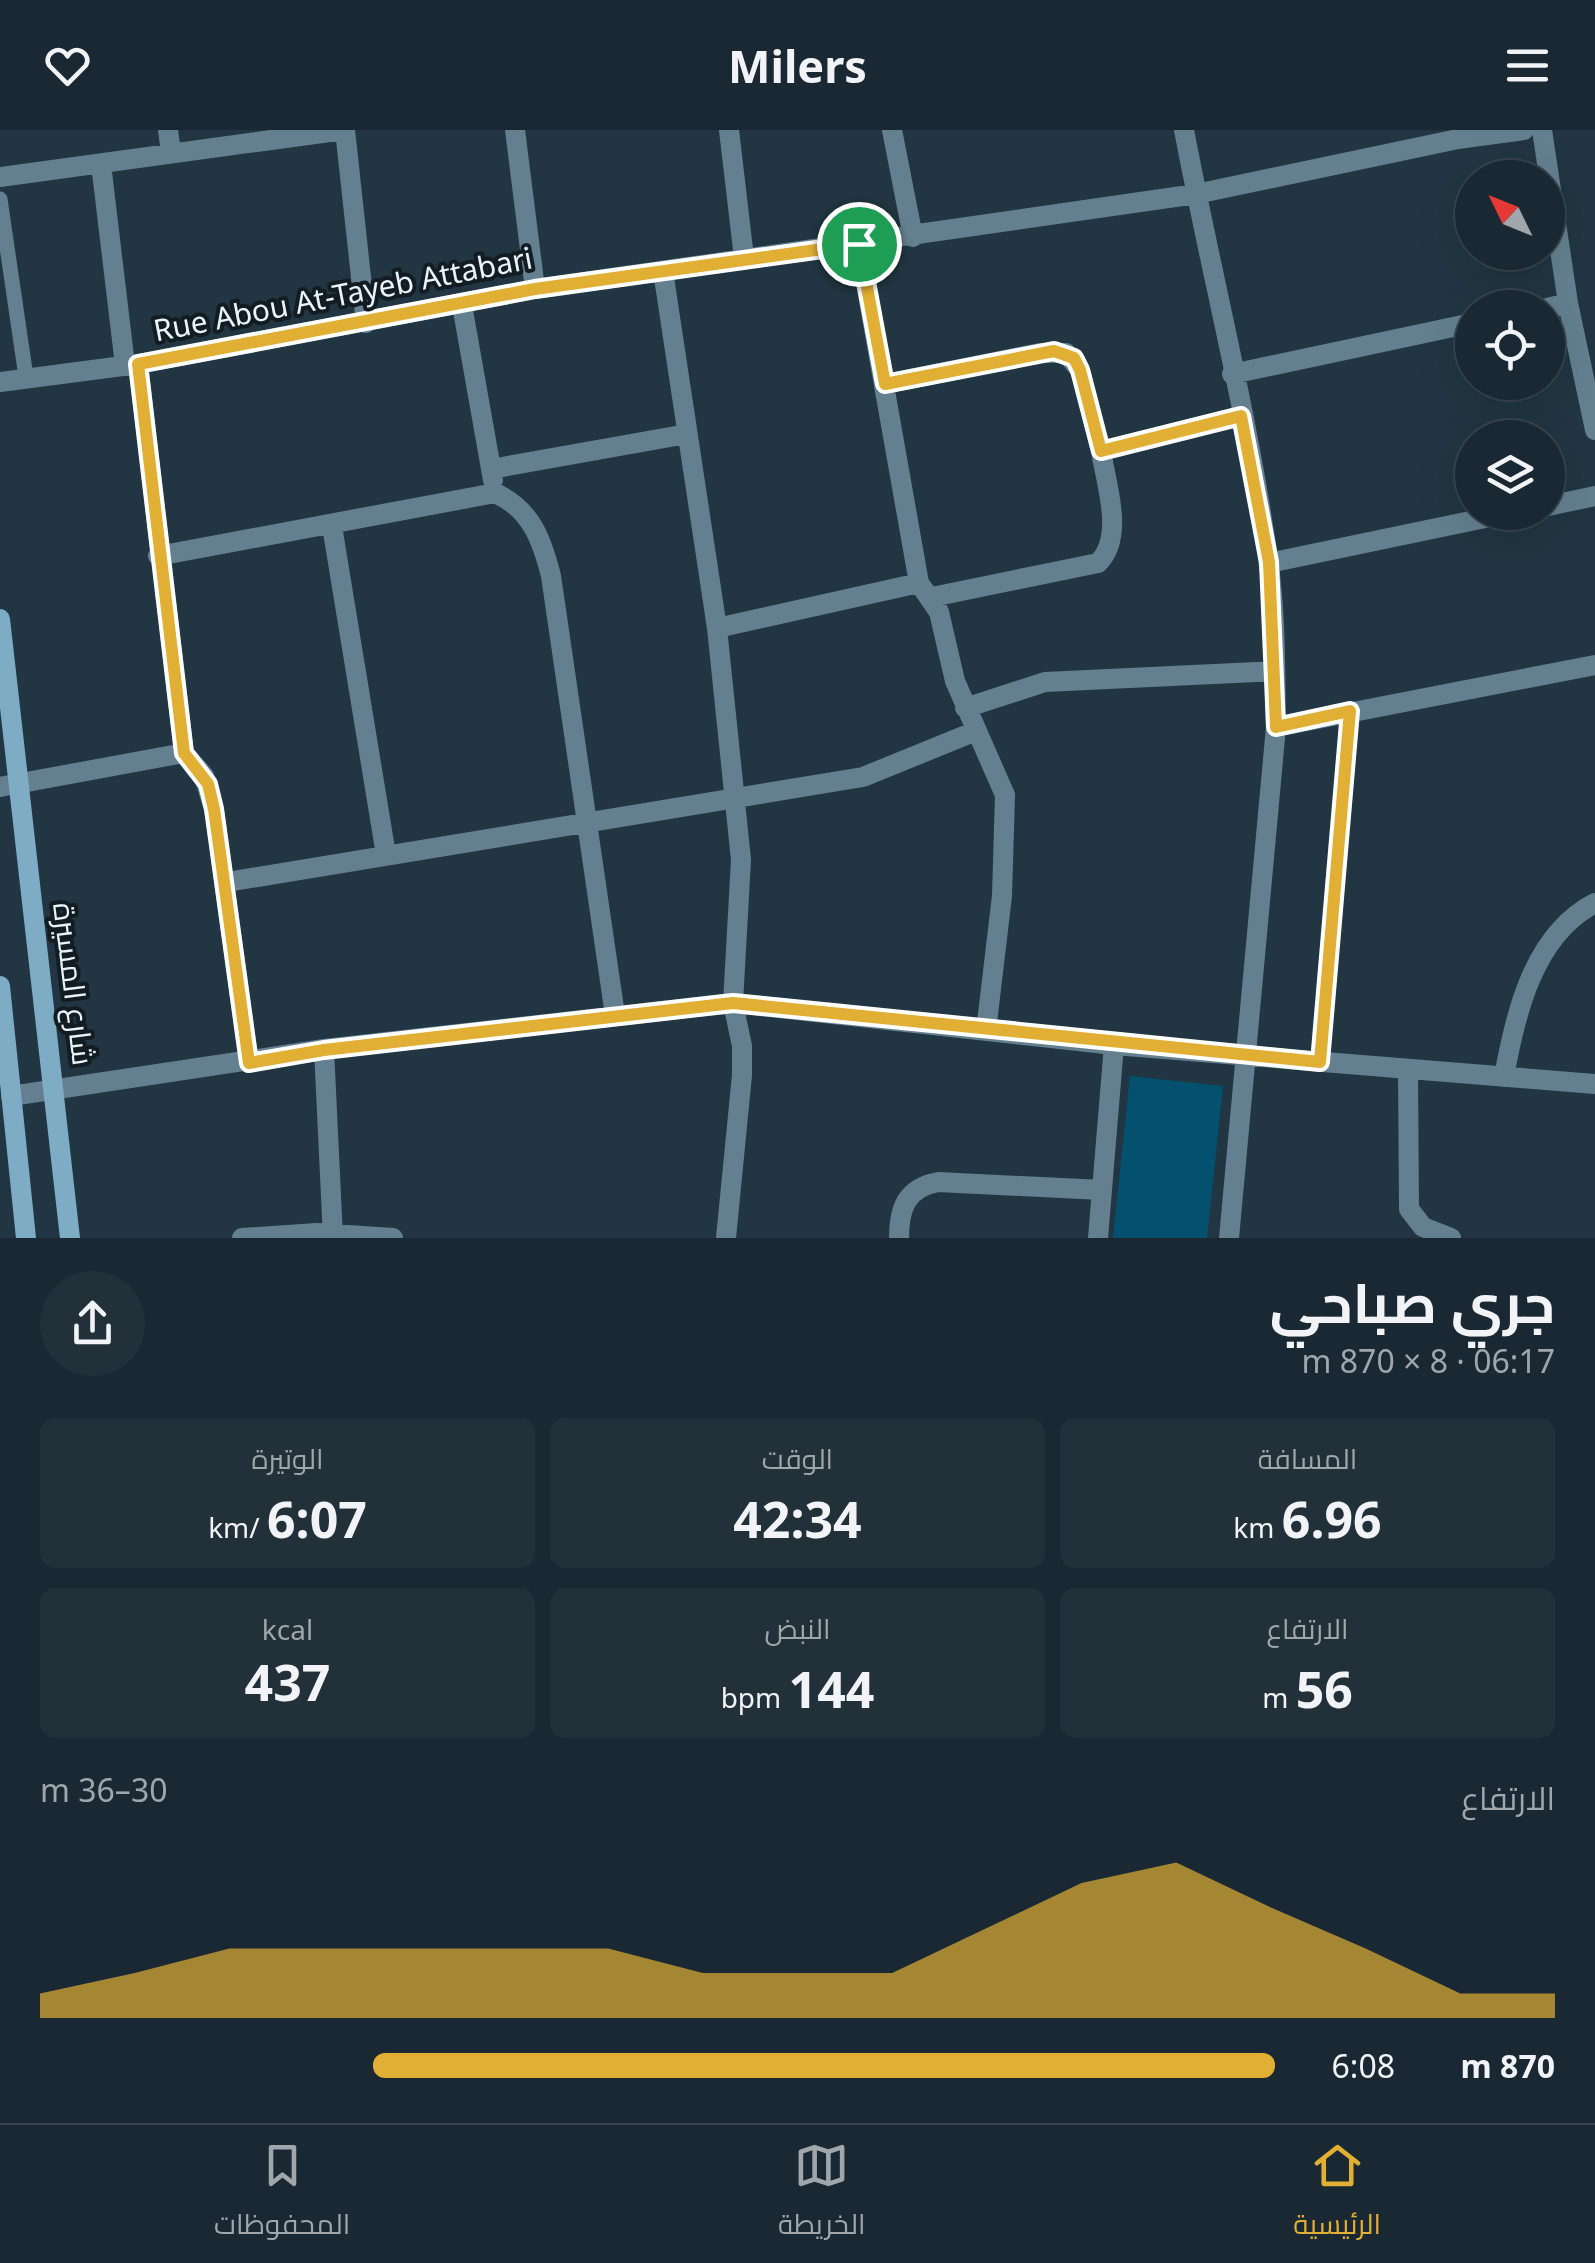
<!DOCTYPE html>
<html lang="ar">
<head>
<meta charset="utf-8">
<style>
	:root { --surface:#192832; --page:#22303a; --text:#f1f3f6; --muted:#9fa6ac; --line:#37444d; --accent:#e1af34 }
	body { margin:0; font-family:"Noto Sans",Cairo,sans-serif; background:var(--page); color:var(--text); direction:rtl; height:100vh; display:flex; flex-direction:column; font-size:38px; white-space:nowrap }
	* { box-sizing:border-box; margin:0 }
	p { font-size:32px; color:var(--muted) }
	.icon { flex:none; width:55px; height:55px; fill:none; stroke:currentColor; stroke-width:2; stroke-linecap:round; stroke-linejoin:round }
	.map { position:relative; height:1108px; overflow:hidden; direction:ltr }
	.side { display:flex; flex-direction:column; background:var(--surface); flex:1 }
	.side>* { flex:none }
	.needle { width:65px; rotate:313deg }
	.fabs { position:absolute; left:1455px; top:30px; display:grid; gap:20px }
	.fabs a { display:grid; place-items:center; width:110px; height:110px; border-radius:50%; background:var(--surface); box-shadow:0 10px 40px #0002,0 0 0 2px var(--line); font-size:50px }
	.pin { position:absolute; display:grid; place-items:center; width:85px; height:85px; color:#fff; margin:-42px; border:5px solid #fff; border-radius:50%; box-shadow:0 2px 10px #0007 }
	.round { display:grid; place-items:center; flex:none; width:105px; height:105px; border-radius:52px; background:var(--page) }
	.headline { display:flex; align-items:center; justify-content:space-between; height:170px; padding:0 40px }
	h1 { font-size:55px; font-weight:700; line-height:75px }
	.metrics { display:grid; grid-template-columns:repeat(3,1fr); gap:15px; height:170px; padding:10px 40px }
	.metrics div { display:grid; align-content:center; border-radius:15px; background:var(--page); text-align:center }
	.metrics b { font-size:50px; font-weight:700 }
	.metrics small { font-size:28px; font-weight:400 }
	.metrics p { font-size:28px }
	.chart { height:280px; padding:20px 40px }
	.chart p { display:flex; justify-content:space-between }
	.chart svg { width:100%; height:180px; margin-top:10px; fill:var(--accent); opacity:.7 }
	ul { padding:0 40px; list-style:none; font-size:32px }
	li { display:grid; grid-template-columns:160px 120px 1fr; align-items:center; height:75px }
	li i { height:25px; border-radius:12px; background:var(--accent) }
	header { display:flex; justify-content:space-between; align-items:center; height:130px; padding:0 40px; background:var(--surface); font-size:45px; font-weight:700 }
	.tabs { display:flex; justify-content:space-around; align-items:center; height:140px; border-top:2px solid var(--line); background:var(--surface); font-size:28px; color:var(--muted) }
	.tabs a { display:grid; justify-items:center; gap:5px }
	.tabs .selected { color:var(--accent) }
	.map>svg:first-child { display:block }
	.green { fill:#03516f }
	.lines { fill:none; stroke-linecap:round; stroke-linejoin:round }
	.lane { stroke:#648090; stroke-width:15 }
	.street { stroke:#648090; stroke-width:20 }
	.secondary { stroke:#7dacc4; stroke-width:20 }
	.route-casing { stroke:#fff; stroke-width:20 }
	.route { stroke:#e1af34; stroke-width:12 }
	.labels { text-anchor:middle; stroke-width:8; stroke-linejoin:round; paint-order:stroke }
	.street-label { font-size:30px; fill:#e7f4fc; stroke:#131c22 }
</style>
</head>
<body>
<header><svg class="icon" aria-label="menu" viewBox="0 0 24 24"><path d="M4 6h16M4 12h16M4 18h16"/></svg>Milers<svg class="icon" aria-label="heart" viewBox="0 0 24 24"><path d="M12 20l-8-8c-3-5 5-10 8-4 3-6 11-1 8 4z"/></svg></header>
<div class="map">
<svg width="1595" height="1108" viewBox="0 0 1595 1108">
	<rect width="100%" height="100%" fill="#213642"/>
	<path class="green" d="M 1130,946 L 1223,956 L 1207,1108 L 1113,1108 Z"/>
	<g class="lines">
		<path class="lane" d="M 0,69 L 26,247
			M 1320,933 L 1349,581"/>
		<path class="street" d="M 168,0 L 171,23
			M 345,0 L 366,193
			M 515,0 L 535,159
			M 729,0 L 744,128
			M 892,0 L 913,107
			M 1184,0 C 1211,143 1248,285 1268,429 C 1276,484 1275,541 1276,597 L 1229,1108
			M 1542,0 L 1568,173 L 1595,300
			M 101,34 L 125,235
			M 0,47 L 344,0
			M 859,114 L 919,453 L 939,482 L 955,551 L 1005,665 L 1002,766 L 986,901
			M 663,141 L 717,498 L 741,730 L 733,873 L 742,916 L 742,945 L 726,1108
			M 462,175 L 493,350
			M 1547,178 L 1568,173
			M 138,234 L 184,623 L 204,646 L 214,679 L 249,933
			M 1232,244 L 1472,193
			M 0,252 L 138,234 L 535,159 L 1196,64 L 1458,9 L 1524,0
			M 885,254 L 1040,223 L 1066,223 L 1080,240 L 1101,321
			M 491,339 L 687,304
			M 1548,376 L 1595,366
			M 332,396 L 386,725
			M 158,426 L 495,363 C 531,379 542,410 551,446 L 615,885
			M 1269,433 L 1514,382
			M 932,467 L 1098,433 C 1125,407 1106,354 1101,321 L 1241,286
			M 717,498 L 919,453
			M 965,578 L 1045,552 L 1275,541
			M 1276,597 L 1595,535
			M 0,657 L 184,623
			M 227,752 L 863,647 L 976,601
			M 324,919 L 333,1108
			M 1408,939 L 1409,1079 L 1423,1097 L 1451,1108
			M 1504,947 C 1515,885 1533,805 1595,773
			M 11,966 L 324,919 L 733,873 L 1114,915 L 1595,954
			M 242,1108 L 317,1103 L 393,1108
			M 899,1108 C 899,1077 907,1058 938,1052 L 1102,1060
			M 1098,1108 L 1114,915"/>
		<path class="secondary" d="M 0,489 L 70,1108
			M 0,856 L 26,1108"/>
	</g>
	<g class="lines">
		<g class="route-casing">
			<path id="route" d="M 859,114 L 885,254 L 1054,221 L 1074,228 L 1080,240 L 1101,321 L 1241,286 L 1269,432 L 1276,597 L 1350,581 L 1320,932 L 733,873 L 324,920 L 249,933 L 214,679 L 208,654 L 184,623 L 138,234 L 535,159 Z"/>
		</g>
		<use href="#route" class="route"/>
	</g>
	<g class="labels">
		<g class="street-label">
			<text transform="translate(343 165) rotate(-11)" y="10">Rue Abou At-Tayeb Attabari</text>
			<text transform="translate(73 854) rotate(83)" y="10">شارع المسيرة</text>
		</g>
	</g>
</svg>
<div class="fabs">
<a><svg class="needle" viewBox="-14 -14 28 28"><path d="M0-13l5 13h-10z" fill="#e53935"/><path d="M0 13l5-13h-10z" fill="#9fa6ac"/></svg></a>
<a><svg class="icon" aria-label="locate" viewBox="0 0 24 24"><circle cx="12" cy="12" r="6"/><path d="M12 2v4M12 18v4M2 12h4M18 12h4"/></svg></a>
<a><svg class="icon" aria-label="layers" viewBox="0 0 24 24"><path d="M12 4l9 5-9 5-9-5zM3 14l9 5 9-5"/></svg></a>
</div>
<div class="pin" style="left:859px;top:114px;background:#1e9e55"><svg class="icon" aria-label="arrive" viewBox="0 0 24 24"><path d="M6 21V4h12l-3 4 3 4H6"/></svg></div>
</div>
<section class="side">
<div class="headline"><div><h1>جري صباحي</h1><p>06:17 · 8 × 870 m</p></div><a class="round"><svg class="icon" aria-label="share" viewBox="0 0 24 24"><path d="M12 15V3M7 8l5-5 5 5M5 13v7h14v-7"/></svg></a></div>
<div class="metrics">
<div><p>المسافة</p><b>6.96<small> km</small></b></div>
<div><p>الوقت</p><b>42:34</b></div>
<div><p>الوتيرة</p><b>6:07<small> /km</small></b></div>
</div>
<div class="metrics">
<div><p>الارتفاع</p><b>56<small> m</small></b></div>
<div><p>النبض</p><b>144<small> bpm</small></b></div>
<div><p>kcal</p><b>437</b></div>
</div>
<div class="chart"><p><span>الارتفاع</span>30–36 m</p>
<svg viewBox="0 0 160 44" preserveAspectRatio="none"><path d="M0 44V38L10 33L20 27L30 27L40 27L50 27L60 27L70 33L80 33L90 33L100 22L110 11L120 6L130 17L140 27L150 38L160 38V44z"/></svg>
</div>
<ul>
<li><b>870 m</b>6:08<i style="width:73%"></i></li>
</ul>
</section>
<nav class="tabs">
<a class="selected"><svg class="icon" aria-label="home" viewBox="0 0 24 24"><path d="M3 11l9-7 9 7M6 9v11h12V9"/></svg>الرئيسية</a>
<a><svg class="icon" aria-label="map" viewBox="0 0 24 24"><path d="M3 6l6-2 6 2 6-2v14l-6 2-6-2-6 2zM9 4v14M15 6v14"/></svg>الخريطة</a>
<a><svg class="icon" aria-label="saved" viewBox="0 0 24 24"><path d="M7 4h10v16l-5-4-5 4z"/></svg>المحفوظات</a>
</nav>
</body>
</html>
